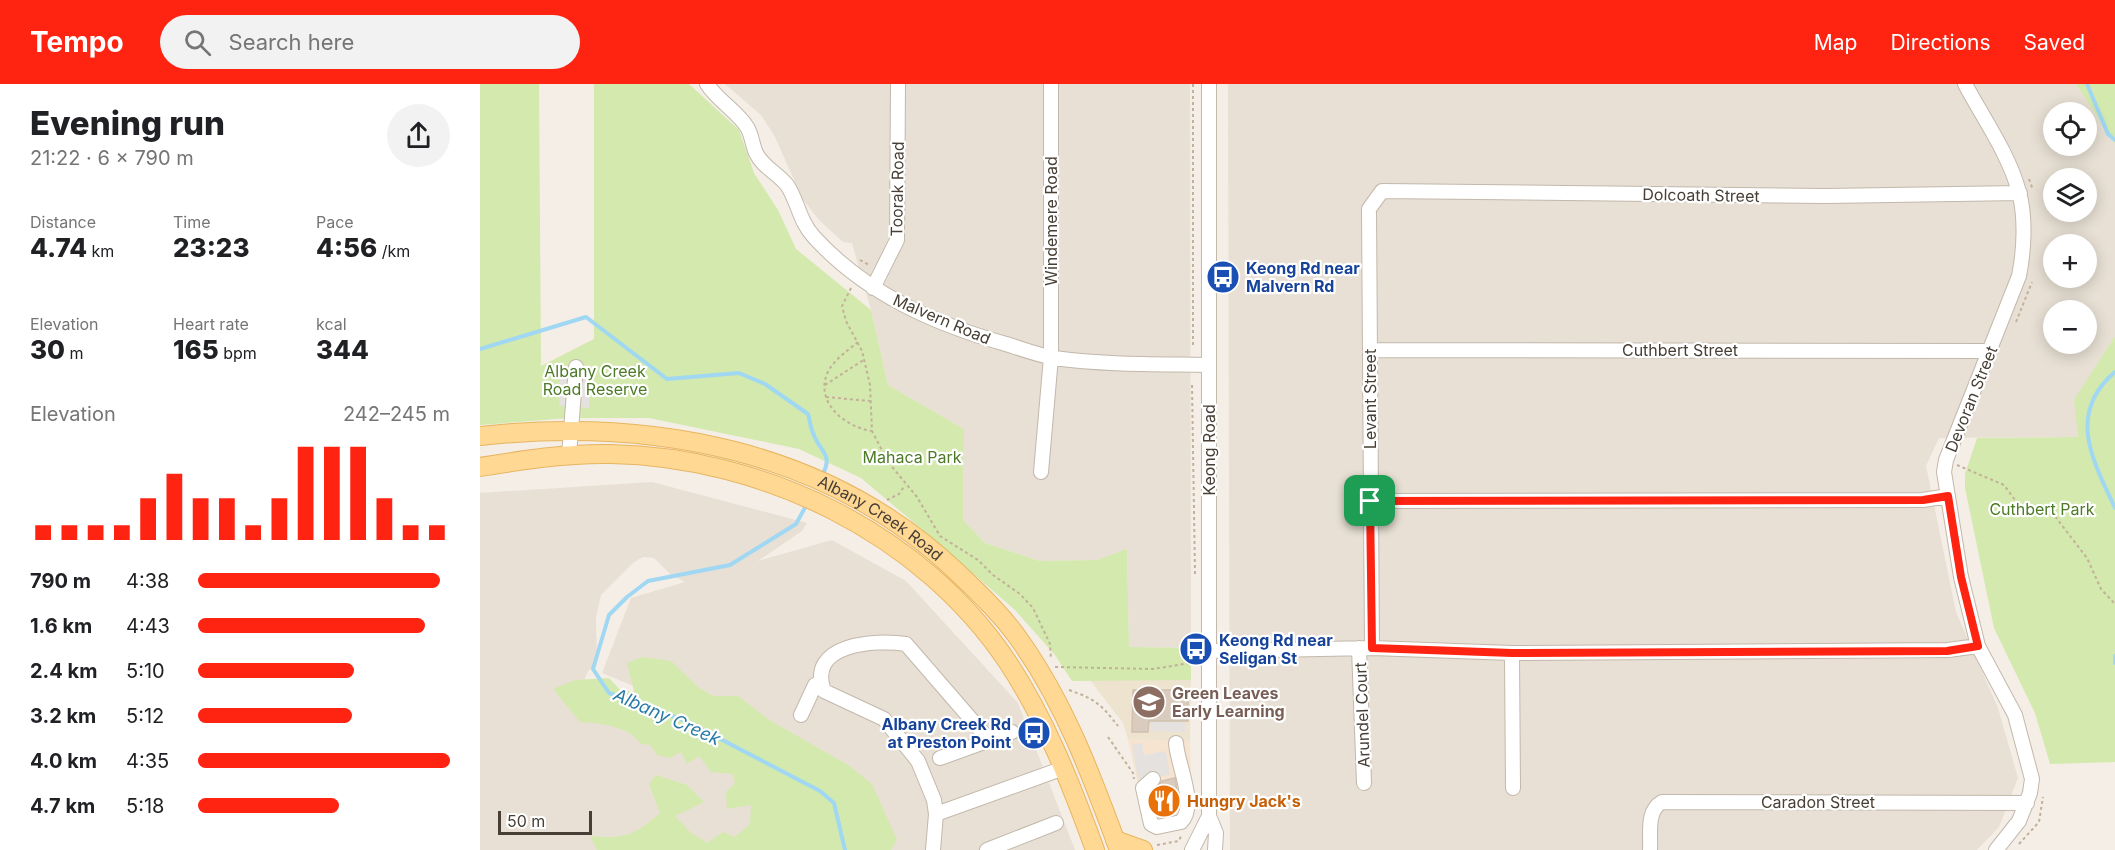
<!DOCTYPE html>
<html lang="en">
<head>
<meta charset="utf-8">
<style>
	:root { --surface:#fff; --page:#f2f2f2; --text:#202124; --muted:#757577; --accent:#ff2312 }
	body { margin:0; font-family:Inter,sans-serif; background:var(--page); color:var(--text); height:100vh; display:flex; flex-direction:column; font-size:22px; white-space:nowrap }
	* { box-sizing:border-box; margin:0 }
	p { font-size:20px; color:var(--muted) }
	.icon { flex:none; width:33px; height:33px; fill:none; stroke:currentColor; stroke-width:2; stroke-linecap:round; stroke-linejoin:round }
	.map { position:relative; flex:1; overflow:hidden }
	.panel { display:flex; flex-direction:column; background:var(--surface); width:480px }
	.panel>* { flex:none }
	.fabs { position:absolute; left:1563px; top:18px; display:grid; gap:12px }
	.fabs a { display:grid; place-items:center; width:54px; height:54px; border-radius:50%; background:var(--surface); box-shadow:0 3px 15px #0003; font-size:30px }
	.scale { position:absolute; left:18px; bottom:15px; width:94px; box-sizing:border-box; padding-left:6px; border:3px solid #473e35; border-top:0; font-size:16px; line-height:21px; white-space:nowrap; color:#473e35; -webkit-text-stroke:4px #fff; paint-order:stroke }
	.pin { position:absolute; display:grid; place-items:center; width:51px; height:51px; color:#fff; margin:-26px; border-radius:12px; box-shadow:0 3px 9px #0006 }
	.round { display:grid; place-items:center; flex:none; width:63px; height:63px; border-radius:32px; background:var(--page) }
	.overview { display:flex; align-items:center; justify-content:space-between; height:102px; padding:0 30px }
	h1 { font-size:33px; font-weight:800; line-height:45px }
	.figures { display:grid; grid-template-columns:repeat(3,1fr); gap:9px; height:102px; padding:6px 30px }
	.figures div { display:grid; align-content:center }
	.figures b { font-size:26px; font-weight:800 }
	.figures small { font-size:16px; font-weight:400 }
	.figures p { font-size:16px }
	.chart { height:168px; padding:12px 30px }
	.chart p { display:flex; justify-content:space-between }
	.chart svg { width:100%; height:108px; margin-top:6px; stroke:var(--accent); stroke-width:6 }
	ul { padding:0 30px; list-style:none; font-size:20px }
	li { display:grid; grid-template-columns:96px 72px 1fr; align-items:center; height:45px }
	li i { height:15px; border-radius:8px; background:var(--accent) }
	header { display:flex; align-items:center; gap:36px; box-sizing:border-box; height:84px; padding:0 30px; background:var(--accent); color:#fff }
	header strong { font-size:28px }
	nav { display:flex; gap:33px; margin-inline-start:auto; font-size:21px }
	.search { width:420px; height:54px; background:var(--page); display:flex; align-items:center; gap:15px; box-sizing:border-box; padding:0 21px; border-radius:33px; color:var(--muted); font-size:22px }
	main { display:flex; flex:1; min-height:0 }
	.map>svg:first-child { display:block }
	.residential { fill:#e8e0d4; fill-rule:evenodd }
	.commercial { fill:#f6e3d0 }
	.education { fill:#ede3cf }
	.green { fill:#d3e9ad }
	.parking { fill:#e4e1de }
	.lines { fill:none; stroke-linecap:round; stroke-linejoin:round }
	.stream { stroke:#a0d7f3; stroke-width:4 }
	.building { fill:#d9ccbe; stroke:#d1c1ae; stroke-width:1.5 }
	.minor-casing { stroke:#c2b8ab; stroke-width:16 }
	.major-casing { stroke:#e8b560; stroke-width:20 }
	.path { stroke:#c2b099; stroke-width:2; stroke-dasharray:3 3; stroke-linecap:butt }
	.minor { stroke:#fff; stroke-width:14 }
	.major { stroke:#ffd894; stroke-width:18 }
	.route-casing { stroke:#fff; stroke-width:12 }
	.route { stroke:#ff2312; stroke-width:8 }
	.labels { text-anchor:middle; stroke-width:4.5; stroke-linejoin:round; paint-order:stroke }
	.street-label { font-size:16px; fill:#473e35; stroke:#fff }
	.transit-label { font-size:16px; font-weight:bold; fill:#164399; stroke:#fff; text-anchor:start }
	.park-label { font-size:16px; fill:#4d7a26; stroke:#fff }
	.education-label { font-size:16px; font-weight:bold; fill:#785e54; stroke:#fff; text-anchor:start }
	.food-label { font-size:16px; font-weight:bold; fill:#c56008; stroke:#fff; text-anchor:start }
	.water-label { font-size:18px; font-style:italic; fill:#287aa6; stroke:#fff }
</style>
</head>
<body>
<header>
<strong>Tempo</strong>
<div class="search"><svg class="icon" aria-label="search" viewBox="0 0 24 24"><circle cx="10" cy="10" r="6"/><path d="M15 15l6 6"/></svg>Search here</div>
<nav><a>Map</a><a>Directions</a><a>Saved</a></nav>
</header>
<main>
<section class="panel">
<div class="overview"><div><h1>Evening run</h1><p>21:22 · 6 × 790 m</p></div><a class="round"><svg class="icon" aria-label="share" viewBox="0 0 24 24"><path d="M12 15V3M7 8l5-5 5 5M5 13v7h14v-7"/></svg></a></div>
<div class="figures">
<div><p>Distance</p><b>4.74<small> km</small></b></div>
<div><p>Time</p><b>23:23</b></div>
<div><p>Pace</p><b>4:56<small> /km</small></b></div>
</div>
<div class="figures">
<div><p>Elevation</p><b>30<small> m</small></b></div>
<div><p>Heart rate</p><b>165<small> bpm</small></b></div>
<div><p>kcal</p><b>344</b></div>
</div>
<div class="chart"><p><span>Elevation</span>242–245 m</p>
<svg viewBox="0 0 160 44" preserveAspectRatio="none"><path d="M5 44V38M15 44V38M25 44V38M35 44V38M45 44V27M55 44V17M65 44V27M75 44V27M85 44V38M95 44V27M105 44V6M115 44V6M125 44V6M135 44V27M145 44V38M155 44V38"/></svg>
</div>
<ul>
<li><b>790 m</b>4:38<i style="width:96%"></i></li>
<li><b>1.6 km</b>4:43<i style="width:90%"></i></li>
<li><b>2.4 km</b>5:10<i style="width:62%"></i></li>
<li><b>3.2 km</b>5:12<i style="width:61%"></i></li>
<li><b>4.0 km</b>4:35<i style="width:100%"></i></li>
<li><b>4.7 km</b>5:18<i style="width:56%"></i></li>
</ul>
</section>
<div class="map">
<svg width="1635" height="766" viewBox="0 0 1635 766">
	<rect width="100%" height="100%" fill="#f4eee6"/>
	<path class="residential" d="M 245,0 L 710,0 L 711,564 L 649,563 L 647,465 L 617,476 L 560,477 L 505,459 L 483,436 L 484,345 L 408,301 L 391,226 L 372,159 L 363,158 L 339,136 L 322,114 L 295,53 L 281,31 Z
		M 748,0 L 1596,0 L 1635,60 L 1635,252 L 1595,316 L 1598,353 L 1459,354 L 1446,382 L 1476,528 L 1518,624 L 1538,694 L 1519,743 L 1497,766 L 750,766 ZM 1574,28 L 1606,28 L 1606,62 L 1574,62 ZM 1574,94 L 1606,94 L 1606,128 L 1574,128 ZM 1574,160 L 1606,160 L 1606,194 L 1574,194 ZM 1574,226 L 1606,226 L 1606,260 L 1574,260 Z
		M 172,398 L 327,439 L 322,447 L 278,477 L 352,456 L 426,497 L 538,619 L 595,766 L 405,766 L 386,698 L 122,589 L 151,514 L 205,498 L 190,490 L 174,474 L 163,473 L 154,478 L 121,511 L 116,533 L 117,580 L 108,587 L 104,597 L 169,629 L 384,766 L 0,766 L 0,409 Z"/>
	<path class="commercial" d="M 648,655 L 710,657 L 712,735 L 704,744 L 675,748 L 668,745 Z"/>
	<path class="education" d="M 610,596 L 711,596 L 710,657 L 648,655 L 643,639 Z"/>
	<path class="green" d="M 0,0 L 59,0 L 61,282 L 114,255 L 114,0 L 209,0 L 259,46 L 274,89 L 298,126 L 316,165 L 391,226 L 408,301 L 484,345 L 483,436 L 505,459 L 560,477 L 617,476 L 647,465 L 649,563 L 711,564 L 711,596 L 592,597 L 575,571 L 535,526 L 458,459 L 381,394 L 319,365 L 169,334 L 89,334 L 0,341 Z
		M 1596,0 L 1635,0 L 1635,60 Z
		M 1635,252 L 1635,678 L 1570,680 L 1555,629 L 1514,544 L 1485,404 L 1485,390 L 1497,354 L 1598,353 L 1594,316 Z
		M 162,573 L 191,577 L 218,603 L 233,612 L 258,612 L 291,637 L 368,681 L 392,700 L 417,756 L 411,766 L 117,766 L 110,752 C 146,755 153,752 180,729 L 169,700 L 176,691 L 207,701 L 224,718 L 195,732 L 210,748 L 227,759 L 243,748 L 255,753 L 270,740 L 271,721 L 247,725 L 246,708 L 255,699 L 253,690 L 231,688 L 219,672 L 207,680 L 201,668 L 190,674 L 177,671 L 170,661 L 161,660 C 149,642 120,639 100,638 L 73,605 L 95,596 L 129,594 L 141,607 L 154,607 L 147,579 Z"/>
	<path class="parking" d="M 80,282 L 111,284 L 109,324 L 79,322 Z
		M 670,637 L 705,638 L 705,648 L 670,647 Z
		M 662,659 L 664,671 L 686,667 L 690,691 L 658,695 L 652,661 Z"/>
	<g class="lines">
		<path class="stream" d="M 1607,0 L 1628,50 L 1635,56
			M 0,265 L 106,233 L 187,295 L 259,289 L 285,300 L 328,330 C 330,336 330,343 333,349 C 340,369 354,369 342,392
			M 1635,288 C 1586,329 1613,377 1635,424
			M 327,420 L 316,440 L 250,481 L 168,497 L 147,513 L 129,531 L 113,585 L 129,609 L 206,637 L 340,707 L 354,719 L 365,766
			M 1635,572 L 1635,579"/>
	</g>
	<path class="building" d="M 653,606 L 708,606 L 708,637 L 669,637 L 668,648 L 652,648 Z
		M 695,694 L 698,712 L 697,727 L 679,733 L 673,707 L 682,697 Z"/>
	<g class="lines">
		<g class="minor-casing">
			<path id="minor" d="M 227,0 C 238,17 256,26 267,43 C 272,51 272,60 276,69 C 282,82 297,89 307,101 C 318,117 319,137 334,153 C 385,209 454,240 526,260 C 542,265 558,271 574,274 C 626,281 677,280 728,281
				M 729,0 L 729,732 L 736,749 L 735,766
				M 1485,0 C 1503,34 1529,70 1539,108 C 1546,134 1544,167 1539,192 L 1466,376 L 1464,388 L 1481,493 L 1498,562 L 1535,631 L 1552,695 L 1550,709 L 1539,737 L 1516,766
				M 393,204 L 417,156 L 418,0
				M 890,266 L 1510,267
				M 89,371 L 96,283
				M 561,388 L 571,273 L 571,0
				M 890,417 L 1443,416 L 1468,412
				M 879,564 L 884,699
				M 892,564 L 889,125 L 902,107 L 1346,112 L 1540,109
				M 729,567 L 892,564 L 1032,569 L 1468,566 L 1498,562
				M 1032,569 L 1033,704
				M 321,631 L 335,601 L 341,599
				M 460,674 L 532,648
				M 673,695 L 663,704 L 671,740 L 677,743 L 701,738 C 718,721 697,680 696,659
				M 456,730 L 584,684
				M 453,766 L 456,730 L 454,716 L 438,677 L 404,635 L 344,607 C 326,560 395,555 426,560 L 509,656
				M 507,766 L 576,739
				M 712,766 L 729,732
				M 1170,766 C 1171,749 1166,727 1182,718 L 1547,719"/>
		</g>
		<g class="major-casing">
			<g id="major">
				<path id="s1" d="M 0,352 C 173,333 351,366 480,491 C 501,511 524,533 541,558 C 586,622 612,693 639,766"/>
				<path d="M 0,383 C 43,376 87,369 131,370 C 283,373 441,449 527,577 C 566,636 591,700 615,766"/>
				<path d="M 635,756 L 663,766"/>
			</g>
		</g>
		<path class="path" d="M 1549,95 L 1553,106
			M 380,176 L 389,181
			M 371,204 L 362,222 L 366,237 L 382,267 L 390,301 L 392,347 L 408,378 L 437,413 L 460,452 L 498,476 L 513,491 L 540,510 L 553,524 L 570,560 L 571,575
			M 1536,238 L 1552,198
			M 378,258 C 368,266 357,274 350,284 C 331,316 364,343 392,347
			M 713,261 L 713,0
			M 345,301 L 385,275
			M 712,301 L 715,490
			M 346,313 L 390,317
			M 1477,381 L 1524,401 L 1535,416 L 1547,424 L 1574,431 L 1607,474 L 1621,505 L 1635,520
			M 407,416 L 419,410 L 425,401
			M 575,583 L 673,585 L 716,578
			M 589,606 C 615,615 621,620 638,642
			M 628,653 L 653,689 L 654,695
			M 1539,760 L 1559,738 L 1563,713
			M 677,761 L 699,757 L 701,752"/>
		<use href="#minor" class="minor"/>
		<use href="#major" class="major"/>
	</g>
	<g class="lines">
		<g class="route-casing">
			<path id="route" d="M 1468,412 L 1481,493 L 1498,562 L 1467,567 L 1032,569 L 892,564 L 890,417 L 1443,416 Z"/>
		</g>
		<use href="#route" class="route"/>
	</g>
	<defs>
		<g id="bus-disc" transform="scale(1.725)"><circle r="9.5" fill="#1a4fb4" stroke="#fff"/><path d="M-5-6H5V4H4V6H2V4H-2V6H-4V4H-5ZM-3.5-4V0h7V-4ZM-3.5 1.2v1.5H-2V1.2ZM2 1.2v1.5H3.5V1.2Z" fill="#fff"/></g>
		<g id="school-disc" transform="scale(1.725)"><circle r="9.5" fill="#8d6e63" stroke="#fff"/><path d="M0-5L7-2L0 1L-7-2ZM-4 1L0 2.5L4 1V4Q0 6-4 4Z" fill="#fff"/></g>
		<g id="restaurant-disc" transform="scale(1.725)"><circle r="9.5" fill="#e8710a" stroke="#fff"/><path d="M-5-6h1v4h1v-4h1v4h1v-4h1v5L-1.5 .5V6h-2V.5L-5-1ZM5-6V6H3V1.5H1.5Q1.5-4 5-6Z" fill="#fff"/></g>
	</defs>
	<g fill-rule="evenodd">
		<use href="#bus-disc" x="743" y="193"/>
		<use href="#bus-disc" x="716" y="565"/>
		<use href="#school-disc" x="669" y="618"/>
		<use href="#bus-disc" x="554" y="649"/>
		<use href="#restaurant-disc" x="684" y="717"/>
	</g>
	<g class="labels">
		<g class="street-label">
			<text transform="translate(417 105) rotate(-89)" y="6">Toorak Road</text>
			<text transform="translate(1221 111) rotate(1)" y="6">Dolcoath Street</text>
			<text transform="translate(571 137) rotate(-90)" y="6">Windemere Road</text>
			<text transform="translate(462 235) rotate(23)" y="6">Malvern Road</text>
			<text x="1200" y="272">Cuthbert Street</text>
			<text transform="translate(890 315) rotate(-90)" y="6">Levant Street</text>
			<text transform="translate(1491 315) rotate(-68)" y="6">Devoran Street</text>
			<text transform="translate(729 366) rotate(-90)" y="6">Keong Road</text>
			<text dy="6" stroke="none"><textPath href="#s1" startOffset="418">Albany Creek Road</textPath></text>
			<text transform="translate(882 631) rotate(-92)" y="6">Arundel Court</text>
			<text x="1338" y="724">Caradon Street</text>
		</g>
		<g class="transit-label">
			<text x="766" y="190">Keong Rd near<tspan x="766" dy="18">Malvern Rd</tspan></text>
			<text x="739" y="562">Keong Rd near<tspan x="739" dy="18">Seligan St</tspan></text>
			<text x="531" y="646" text-anchor="end">Albany Creek Rd<tspan x="531" dy="18">at Preston Point</tspan></text>
		</g>
		<g class="park-label">
			<text x="115" y="293">Albany Creek<tspan x="115" dy="18">Road Reserve</tspan></text>
			<text x="432" y="379">Mahaca Park</text>
			<text x="1562" y="431">Cuthbert Park</text>
		</g>
		<g class="education-label">
			<text x="692" y="615">Green Leaves<tspan x="692" dy="18">Early Learning</tspan></text>
		</g>
		<g class="food-label">
			<text x="707" y="723">Hungry Jack's</text>
		</g>
		<g class="water-label">
			<text transform="translate(187 633) rotate(24)" y="6">Albany Creek</text>
		</g>
	</g>
</svg>
<div class="fabs">
<a><svg class="icon" aria-label="locate" viewBox="0 0 24 24"><circle cx="12" cy="12" r="6"/><path d="M12 2v4M12 18v4M2 12h4M18 12h4"/></svg></a>
<a><svg class="icon" aria-label="layers" viewBox="0 0 24 24"><path d="M12 4l9 5-9 5-9-5zM3 14l9 5 9-5"/></svg></a>
<a>+</a>
<a>−</a>
</div>
<div class="scale">50 m</div>
<div class="pin" style="left:890px;top:417px;background:#1e9e55"><svg class="icon" aria-label="arrive" viewBox="0 0 24 24"><path d="M6 21V4h12l-3 4 3 4H6"/></svg></div>
</div>
</main>
</body>
</html>
